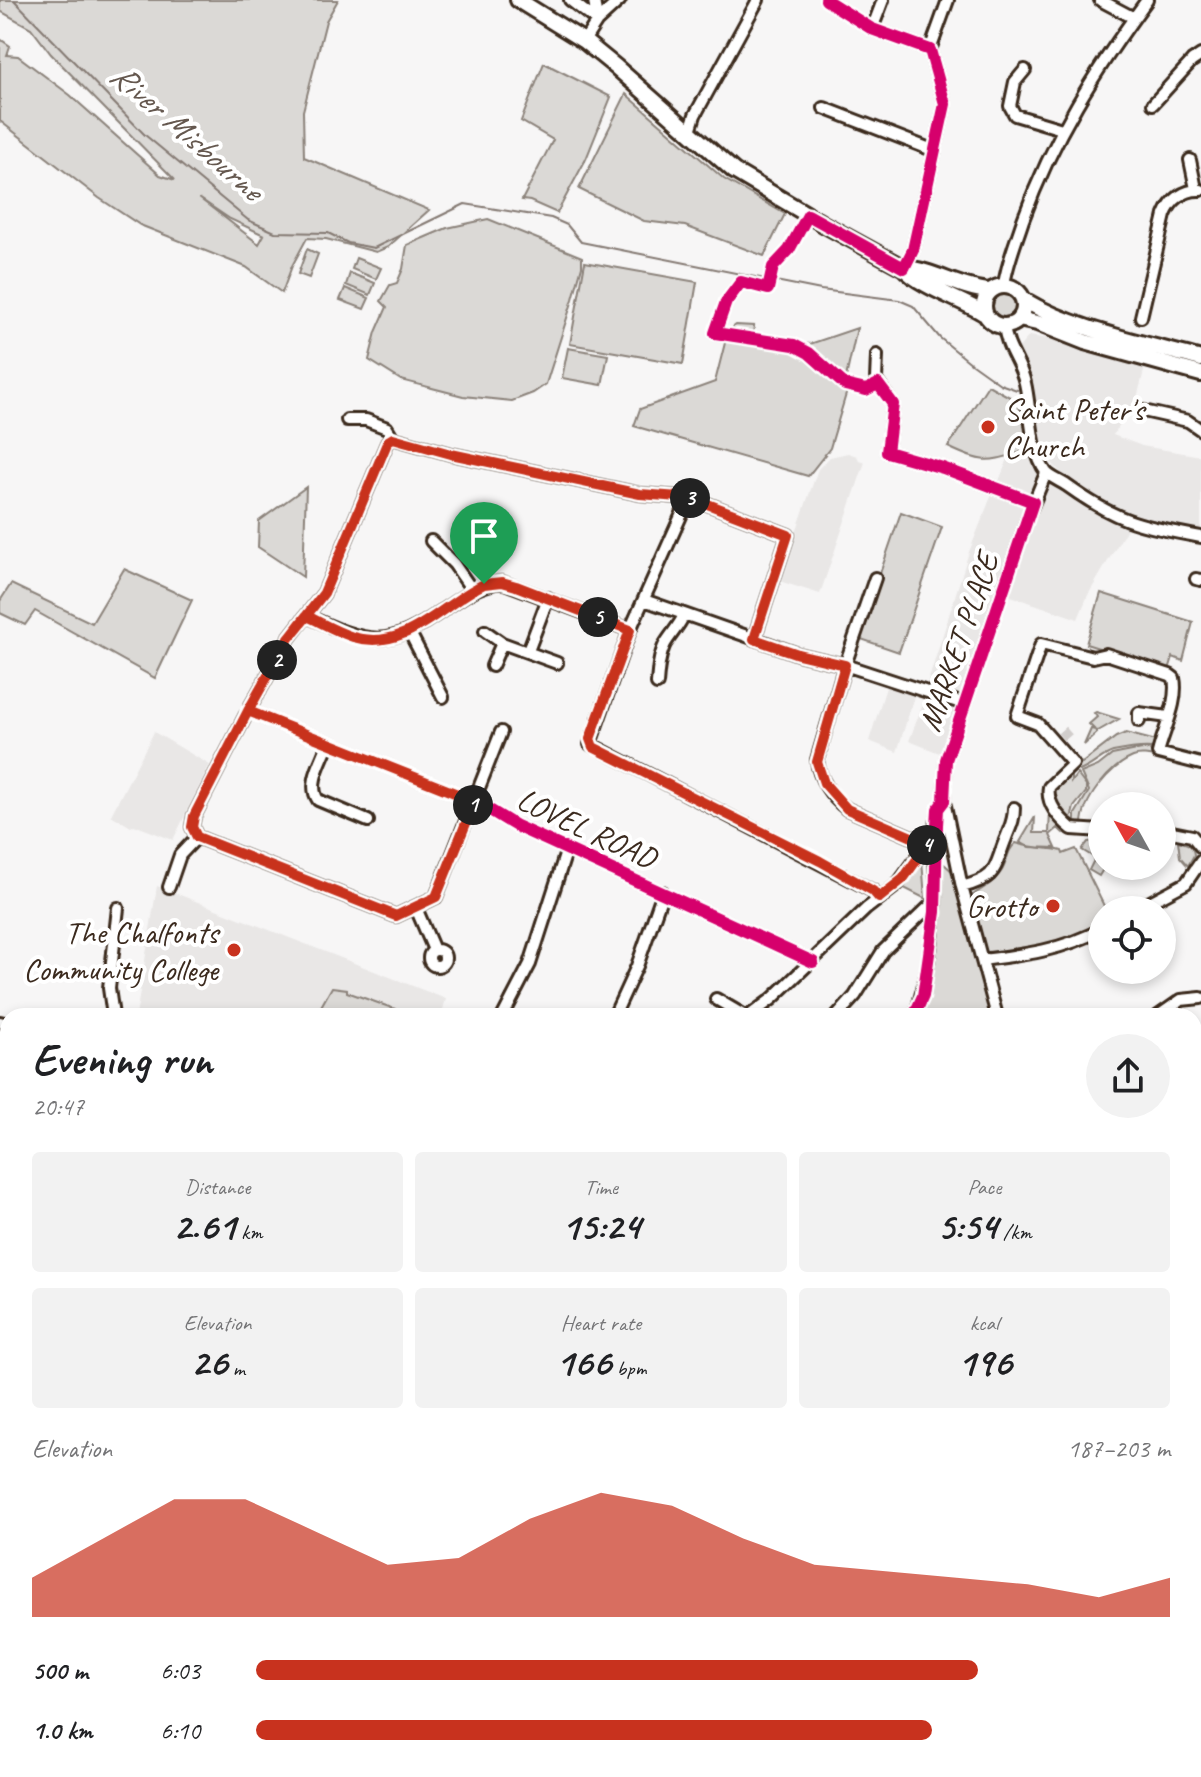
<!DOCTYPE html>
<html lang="en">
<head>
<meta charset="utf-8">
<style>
	:root { --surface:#fff; --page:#f2f2f2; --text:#202124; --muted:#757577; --accent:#c8321e }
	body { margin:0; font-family:Caveat,sans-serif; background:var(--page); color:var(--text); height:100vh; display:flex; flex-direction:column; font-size:30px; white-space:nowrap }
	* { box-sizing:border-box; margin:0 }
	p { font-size:26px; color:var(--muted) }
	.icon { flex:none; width:44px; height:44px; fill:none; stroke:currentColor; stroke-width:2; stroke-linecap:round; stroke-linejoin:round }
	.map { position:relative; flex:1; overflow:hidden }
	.panel { position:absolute; left:0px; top:1008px; width:1202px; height:770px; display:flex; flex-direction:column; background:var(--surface); border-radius:24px 24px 0 0; box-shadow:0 4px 12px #0003 }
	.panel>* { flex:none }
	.needle { width:52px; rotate:310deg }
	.fabs { position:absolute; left:1088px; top:792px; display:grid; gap:16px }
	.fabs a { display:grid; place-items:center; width:88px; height:88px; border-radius:50%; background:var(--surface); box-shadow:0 4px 12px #0003; font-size:40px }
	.pin { position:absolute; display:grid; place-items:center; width:68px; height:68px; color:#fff; margin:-82px -34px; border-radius:50% 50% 50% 0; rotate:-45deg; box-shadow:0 0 8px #0007 }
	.pin .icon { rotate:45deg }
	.km { position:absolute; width:40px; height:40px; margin:-20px; border-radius:50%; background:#222; color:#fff; font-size:22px; line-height:40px; text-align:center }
	.round { display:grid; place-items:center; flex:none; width:84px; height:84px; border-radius:42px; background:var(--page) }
	.headline { display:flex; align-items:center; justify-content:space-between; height:136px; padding:0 32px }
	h1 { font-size:44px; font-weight:700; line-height:60px }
	.figures { display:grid; grid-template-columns:repeat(3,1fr); gap:12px; height:136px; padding:8px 32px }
	.figures div { display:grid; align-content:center; border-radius:8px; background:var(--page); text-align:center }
	.figures b { font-size:40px; font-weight:700 }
	.figures small { font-size:22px; font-weight:400 }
	.figures p { font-size:22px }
	.chart { height:224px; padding:16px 32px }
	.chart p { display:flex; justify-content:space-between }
	.chart svg { width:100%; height:144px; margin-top:8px; fill:var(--accent); opacity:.7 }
	ul { padding:0 32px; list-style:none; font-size:26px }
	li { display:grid; grid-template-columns:128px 96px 1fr; align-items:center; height:60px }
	li i { height:20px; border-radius:10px; background:var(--accent) }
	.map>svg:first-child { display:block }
	.built { fill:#e9e7e6 }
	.green { fill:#dbd9d6; stroke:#8b827a; stroke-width:2; fill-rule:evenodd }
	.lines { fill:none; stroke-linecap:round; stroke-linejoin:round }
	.stream { stroke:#847972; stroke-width:2 }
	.minor-tunnel { stroke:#d1cdcb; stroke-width:10; stroke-dasharray:10 5; stroke-linecap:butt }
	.minor-casing { stroke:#3b2a1e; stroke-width:16 }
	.highway-casing { stroke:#3b2a1e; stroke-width:20 }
	.minor { stroke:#fff; stroke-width:10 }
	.highway { stroke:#fff; stroke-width:14 }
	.cycleway-casing { stroke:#fff; stroke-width:17 }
	.cycleway { stroke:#d6006c; stroke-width:12 }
	.route-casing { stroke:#fff; stroke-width:16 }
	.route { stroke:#c8321e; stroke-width:10 }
	.poi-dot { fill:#c8321e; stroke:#fff; stroke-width:3 }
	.labels { text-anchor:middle; stroke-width:8; stroke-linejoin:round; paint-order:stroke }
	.poi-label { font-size:32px; fill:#3b2a1e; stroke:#fff; text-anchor:end }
	.street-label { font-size:32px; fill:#3b2a1e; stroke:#fff }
	.water-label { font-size:34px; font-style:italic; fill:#65584f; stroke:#fff }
</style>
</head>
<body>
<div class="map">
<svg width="1201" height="1777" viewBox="0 0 1201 1777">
	<rect width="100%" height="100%" fill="#f7f6f6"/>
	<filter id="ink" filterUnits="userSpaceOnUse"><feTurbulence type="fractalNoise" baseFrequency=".0125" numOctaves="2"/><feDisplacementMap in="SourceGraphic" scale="16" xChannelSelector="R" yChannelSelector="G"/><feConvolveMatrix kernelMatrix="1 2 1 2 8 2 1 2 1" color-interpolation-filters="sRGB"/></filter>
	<g filter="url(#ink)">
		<path class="built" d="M 1029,336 L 1062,341 L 1145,367 L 1137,398 L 1113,435 L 1142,446 L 1201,456 L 1201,532 L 1152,525 L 1119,515 L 1072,484 L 1043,454 L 1029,380 L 1012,356 Z
			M 1032,449 L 1039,464 L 1035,488 L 1025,494 L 999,481 L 1009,456 Z
			M 848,453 L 857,456 L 859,460 L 865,462 L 820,594 L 779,581 L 818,469 L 830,457 Z
			M 1052,481 L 1128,527 L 1088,595 L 1078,619 L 1008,595 L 1044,486 Z
			M 994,489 L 1024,502 L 1025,509 L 1017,529 L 1019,533 L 1015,545 L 1012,544 L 958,699 L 926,688 L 969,552 Z
			M 887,684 L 915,694 L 897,752 L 869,741 Z
			M 926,696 L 956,705 L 942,754 L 909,741 Z
			M 154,732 L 210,765 L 173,840 L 134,825 L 131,827 L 111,815 Z
			M 157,886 L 446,999 L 441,1016 L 136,1016 Z
			M 1201,1606 L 1201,1773 L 1194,1770 L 1194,1645 Z"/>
		<path class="green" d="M 0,0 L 338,0 L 326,21 L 303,111 L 304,157 L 429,210 L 388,247 L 376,252 L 326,239 L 307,238 L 292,266 L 282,293 L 246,267 L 140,225 L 99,198 L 0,121 L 0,39 L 10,46 L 7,55 L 18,56 L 70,95 L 160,175 L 175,180 L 51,54 L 31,28 L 0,11 ZM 199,198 L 230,219 L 264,235 L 259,244 Z
			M 544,63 L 611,97 L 586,159 L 557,213 L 530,201 L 522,200 L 553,140 L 521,121 Z
			M 626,94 L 724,179 L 785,214 L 764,256 L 685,226 L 644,221 L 579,189 Z
			M 488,219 L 582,257 L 582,266 L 573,299 L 546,384 L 533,393 L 512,401 L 463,396 L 401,380 L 369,360 L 376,332 L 387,307 L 381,301 L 390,285 L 397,283 L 403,269 L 407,245 L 447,228 Z
			M 307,249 L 318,254 L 309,278 L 298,274 Z
			M 356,258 L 381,268 L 376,279 L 352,269 Z
			M 585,262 L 697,282 L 683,364 L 570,344 Z
			M 350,273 L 375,283 L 370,295 L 346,285 Z
			M 345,288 L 369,298 L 364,309 L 340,300 Z
			M988 307a15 15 0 1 1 30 0a15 15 0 1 1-30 0Z
			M 736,325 L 754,326 L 753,333 L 810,344 L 857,328 L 845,382 L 849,384 L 830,448 L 808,476 L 634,426 L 640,409 L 715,382 L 728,331 Z
			M 568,348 L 608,355 L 602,385 L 562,378 Z
			M 988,385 L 1017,401 L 1027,428 L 1029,450 C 989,461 987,466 948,447 Z
			M 306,487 L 303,577 L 258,547 L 259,521 Z
			M 901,512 L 942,527 L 899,652 L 858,638 Z
			M 124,569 L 192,600 L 155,678 L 35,611 L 25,625 L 0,613 L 0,601 L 11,584 L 92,623 Z
			M 1101,593 L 1193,622 L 1183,661 L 1173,657 L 1169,670 L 1086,644 Z
			M 1096,712 L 1119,719 L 1098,731 L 1095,730 L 1097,733 L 1084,745 L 1091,729 L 1095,730 L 1089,724 L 1097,717 L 1094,713 Z
			M 1126,733 L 1156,741 L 1152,748 C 1143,747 1123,750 1113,752 C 1102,755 1092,767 1079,771 L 1074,768 L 1078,761 L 1082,763 L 1116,737 Z
			M 1142,749 L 1154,750 L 1153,755 L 1158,758 C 1149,756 1141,754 1133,757 C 1109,767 1082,801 1082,825 L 1075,824 L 1075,814 L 1089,791 L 1081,773 L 1098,766 L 1112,755 Z
			M 1071,771 L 1071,782 L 1077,774 L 1086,786 L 1086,792 L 1074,807 L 1070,823 L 1052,799 L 1052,790 Z
			M 1050,810 L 1066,831 L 1063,833 L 1058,828 L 1050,835 L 1056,848 L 1029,847 L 1020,842 L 1035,817 L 1034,833 L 1049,833 Z
			M 1094,841 L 1102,845 L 1102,866 L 1105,866 L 1099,876 L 1089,870 L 1095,858 L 1082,850 L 1088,842 Z
			M 1178,841 C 1187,844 1193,844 1194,855 L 1188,866 L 1180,857 Z
			M 1016,843 C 1033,849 1045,847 1062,851 L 1063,854 L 1076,849 L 1106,910 L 1102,910 L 1102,926 L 1060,944 L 987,955 L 970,897 C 981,889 993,884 1001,872 C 1008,862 1006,851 1016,843 Z
			M 922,860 L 925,898 L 924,898 L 902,887 Z
			M 943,863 L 955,874 L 994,1016 L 917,1016 L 939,896 L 940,865 Z
			M 332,987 L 347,989 L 347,992 L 395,1009 L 395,1012 L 404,1016 L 320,1016 L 322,1012 L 319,1010 Z
			M 0,1027 L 8,1031 L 8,1167 L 0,1166 Z
			M 0,1342 L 8,1347 L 8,1473 L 0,1471 Z
			M 1194,1572 L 1201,1604 L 1194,1645 Z
			M 51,1770 L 367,1770 L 367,1777 L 48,1777 Z
			M 377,1770 L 426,1770 L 427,1777 L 375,1777 Z"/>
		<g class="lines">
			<path class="stream" d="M 14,0 L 145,135 L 248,220 L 275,232 L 328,233 L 348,243 L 374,248 L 465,204 L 551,218 L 567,225 L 581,242 L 821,290 L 899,300 L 913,306 L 940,338 L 972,364 L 1000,384 L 1017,390"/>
			<path class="minor-tunnel" d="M 1061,737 L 1069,730"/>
			<g class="minor-casing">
				<path id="minor" d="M 570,0 L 597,21
					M 826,0 L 872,29 L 930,50
					M 1100,0 L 1134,18
					M 597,21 L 620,0
					M 872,29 L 883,0
					M 584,41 L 597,21 L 594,0
					M 1025,70 L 1015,82 L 1010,106 L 1015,115 L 1062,129
					M 1153,104 L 1192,61 L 1201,55
					M 824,108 L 935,151
					M 690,131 L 695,115 L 758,0
					M 1190,160 L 1196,189
					M 904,268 L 913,250 L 945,104 L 930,50 L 948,0
					M 1004,285 C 1007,263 1016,242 1023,220 C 1053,137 1095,71 1147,0
					M 1141,317 L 1165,215 C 1171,200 1184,189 1201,190
					M 1004,326 C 1007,351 1020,361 1025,383 C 1031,408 1030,451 1046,472 C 1050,477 1060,481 1066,485 C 1119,523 1139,525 1201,537
					M 877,355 L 876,380 L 893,404 L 887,452 L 943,468 L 1033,502
					M 1139,410 L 1188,421 L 1201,430
					M 347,420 L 366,420 L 387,428 L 393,438
					M 393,438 L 451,454 L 640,494 L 692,498 L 788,535 L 754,639
					M 689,498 L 630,630 L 590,744 L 873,891 L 879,898
					M 431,541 L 454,564 L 472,590
					M 875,578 L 845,665 L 817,760 C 819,779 831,797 847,809 L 928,844
					M 1196,579 L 1201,580
					M 644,600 L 798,654 L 845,665 L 964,704
					M 307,616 C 370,644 386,651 446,608 C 465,595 478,585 502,582 L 630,630
					M 409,631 L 443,697
					M 485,631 L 502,643 L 557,663
					M 528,651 L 548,598
					M 492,666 L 502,643
					M 657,684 C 658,671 659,656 665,644 C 671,634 679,626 684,615
					M 248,711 L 475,801 L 516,826 L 813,962
					M 1139,721 L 1139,713 L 1168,717
					M 328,744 C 322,761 307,784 318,800 L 368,821
					M 1162,830 L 1192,836 L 1201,847
					M 1102,831 L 1072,829 C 1059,818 1046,804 1049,787 L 1073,764 L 1038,724 L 1017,716 L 1041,644 L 1093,657 L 1106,654 L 1170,675 L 1174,678 C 1179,702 1163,731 1158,753 L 1201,764
					M 197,837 L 396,916 L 436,897 L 501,732
					M 169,887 L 180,855 L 197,837 L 192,827 L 194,816 L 248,711 L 289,638 L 324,593 L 388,441 L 393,438
					M 962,887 C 999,877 993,870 1006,838 C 1010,827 1014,821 1014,808
					M 416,908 L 434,950
					M 1135,910 L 1186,883 L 1201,861
					M429 958a8 8 0 1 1 16 0a8 8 0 1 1-16 0Z
					M 982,960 C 1025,955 1063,950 1102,929
					M 716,999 L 745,1016
					M 113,1016 L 109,988 L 118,908
					M 503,1016 L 530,964 L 567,849
					M 614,1016 L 637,966 L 663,892
					M 749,1016 L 772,999 L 866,909 L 897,885 L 922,851 L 936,839
					M 837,1016 L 855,996 L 883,951 L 936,900
					M 914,1016 C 926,991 934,929 936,900 C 937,874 929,821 944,801
					M 997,1016 L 962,887 L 944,801 L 946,760 L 1027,519 L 1046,473
					M 1158,1016 L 1181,1000 L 1201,998
					M 0,1022 L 8,1024
					M 1197,1085 L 1199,1118
					M 0,1299 L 8,1300
					M 1194,1318 L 1201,1314
					M 1194,1377 L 1201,1374
					M 1194,1395 L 1201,1406
					M 579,1770 L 580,1777"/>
			</g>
			<g class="highway-casing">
				<path id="highway" d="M 518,0 L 584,41 L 616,67 L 734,171 L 825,225 L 904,268 C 921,287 961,299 985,314
					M 904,268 C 934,270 960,289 990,291
					M984 306a20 20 0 1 1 40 0a20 20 0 1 1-40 0Z
					M 1024,300 C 1074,330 1144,343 1201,359
					M 1019,319 L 1037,323 L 1085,342 L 1201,374"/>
			</g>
			<use href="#minor" class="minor"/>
			<use href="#highway" class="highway"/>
			<g class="cycleway-casing">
				<path id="cycleway" d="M 826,0 L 872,29 L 930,50 L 945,104 L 913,250 L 904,268 L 808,215 L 789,250 L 773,267 L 768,289 L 741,282 L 726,302 L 715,333 L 794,345 L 809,353 L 845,385 L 866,390 L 878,384 L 893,404 L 887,452 L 943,468 L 1033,502 L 946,760 L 944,801 L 938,809 L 937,825 L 935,912 L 923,996 L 914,1016
					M 248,711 L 475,801 L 516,826 L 813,962"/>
			</g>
			<use href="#cycleway" class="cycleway"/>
		</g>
	</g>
	<g class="lines" filter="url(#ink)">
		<g class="route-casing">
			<path id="route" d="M 484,584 C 442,604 405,653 353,637 C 337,632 322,623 307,616 L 289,638 L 248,711 L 475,801 L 436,897 L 396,916 L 197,837 L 192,827 L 194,816 L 248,711 L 289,638 L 324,593 L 388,441 L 393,438 L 451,454 L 640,494 L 692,498 L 788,535 L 754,639 L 798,654 L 845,665 L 817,762 L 824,783 L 847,809 L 928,844 L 903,879 L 879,898 L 873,891 L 820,861 L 593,747 L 590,739 L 630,630 L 516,586 L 502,582 L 484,584"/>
		</g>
		<use href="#route" class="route"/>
	</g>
	<g class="poi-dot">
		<circle cx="988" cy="427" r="8"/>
		<circle cx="1053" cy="906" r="8"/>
		<circle cx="234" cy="950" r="8"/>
	</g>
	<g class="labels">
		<g class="poi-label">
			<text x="1004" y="420" text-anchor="start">Saint Peter's<tspan x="1004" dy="37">Church</tspan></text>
			<text x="1037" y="917">Grotto</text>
			<text x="218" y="943">The Chalfonts<tspan x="218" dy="37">Community College</tspan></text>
		</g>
		<g class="street-label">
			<text transform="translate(958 642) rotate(-71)" y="11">MARKET PLACE</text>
			<text transform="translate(587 828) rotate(25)" y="11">LOVEL ROAD</text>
		</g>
		<g class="water-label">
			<text transform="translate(187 131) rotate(41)" y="12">River Misbourne</text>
		</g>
	</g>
</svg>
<div class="fabs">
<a><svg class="needle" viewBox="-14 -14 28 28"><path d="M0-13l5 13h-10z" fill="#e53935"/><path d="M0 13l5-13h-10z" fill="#757577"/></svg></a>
<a><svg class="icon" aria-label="locate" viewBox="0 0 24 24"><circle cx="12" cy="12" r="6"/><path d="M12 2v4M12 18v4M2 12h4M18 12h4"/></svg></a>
</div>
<div class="pin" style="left:484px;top:584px;background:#1e9e55"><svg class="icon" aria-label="arrive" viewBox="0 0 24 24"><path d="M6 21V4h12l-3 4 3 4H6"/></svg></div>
<b class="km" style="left:473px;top:805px">1</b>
<b class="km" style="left:277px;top:660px">2</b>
<b class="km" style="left:690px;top:498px">3</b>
<b class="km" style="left:927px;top:845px">4</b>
<b class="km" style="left:598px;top:617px">5</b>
<section class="panel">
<div class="headline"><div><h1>Evening run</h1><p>20:47</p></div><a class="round"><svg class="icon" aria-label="share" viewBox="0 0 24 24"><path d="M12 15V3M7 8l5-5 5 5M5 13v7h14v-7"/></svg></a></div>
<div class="figures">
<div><p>Distance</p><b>2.61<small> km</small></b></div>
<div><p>Time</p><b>15:24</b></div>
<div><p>Pace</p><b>5:54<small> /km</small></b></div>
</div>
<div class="figures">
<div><p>Elevation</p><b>26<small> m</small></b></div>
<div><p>Heart rate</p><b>166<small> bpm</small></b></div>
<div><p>kcal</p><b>196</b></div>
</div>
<div class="chart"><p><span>Elevation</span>187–203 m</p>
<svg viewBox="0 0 160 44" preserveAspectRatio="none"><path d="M0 44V32L10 20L20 8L30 8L40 18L50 28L60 26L70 14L80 6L90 10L100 20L110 28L120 30L130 32L140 34L150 38L160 32V44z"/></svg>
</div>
<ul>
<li><b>500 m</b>6:03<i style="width:79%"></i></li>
<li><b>1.0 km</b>6:10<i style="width:74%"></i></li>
</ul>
</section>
</div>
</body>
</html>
